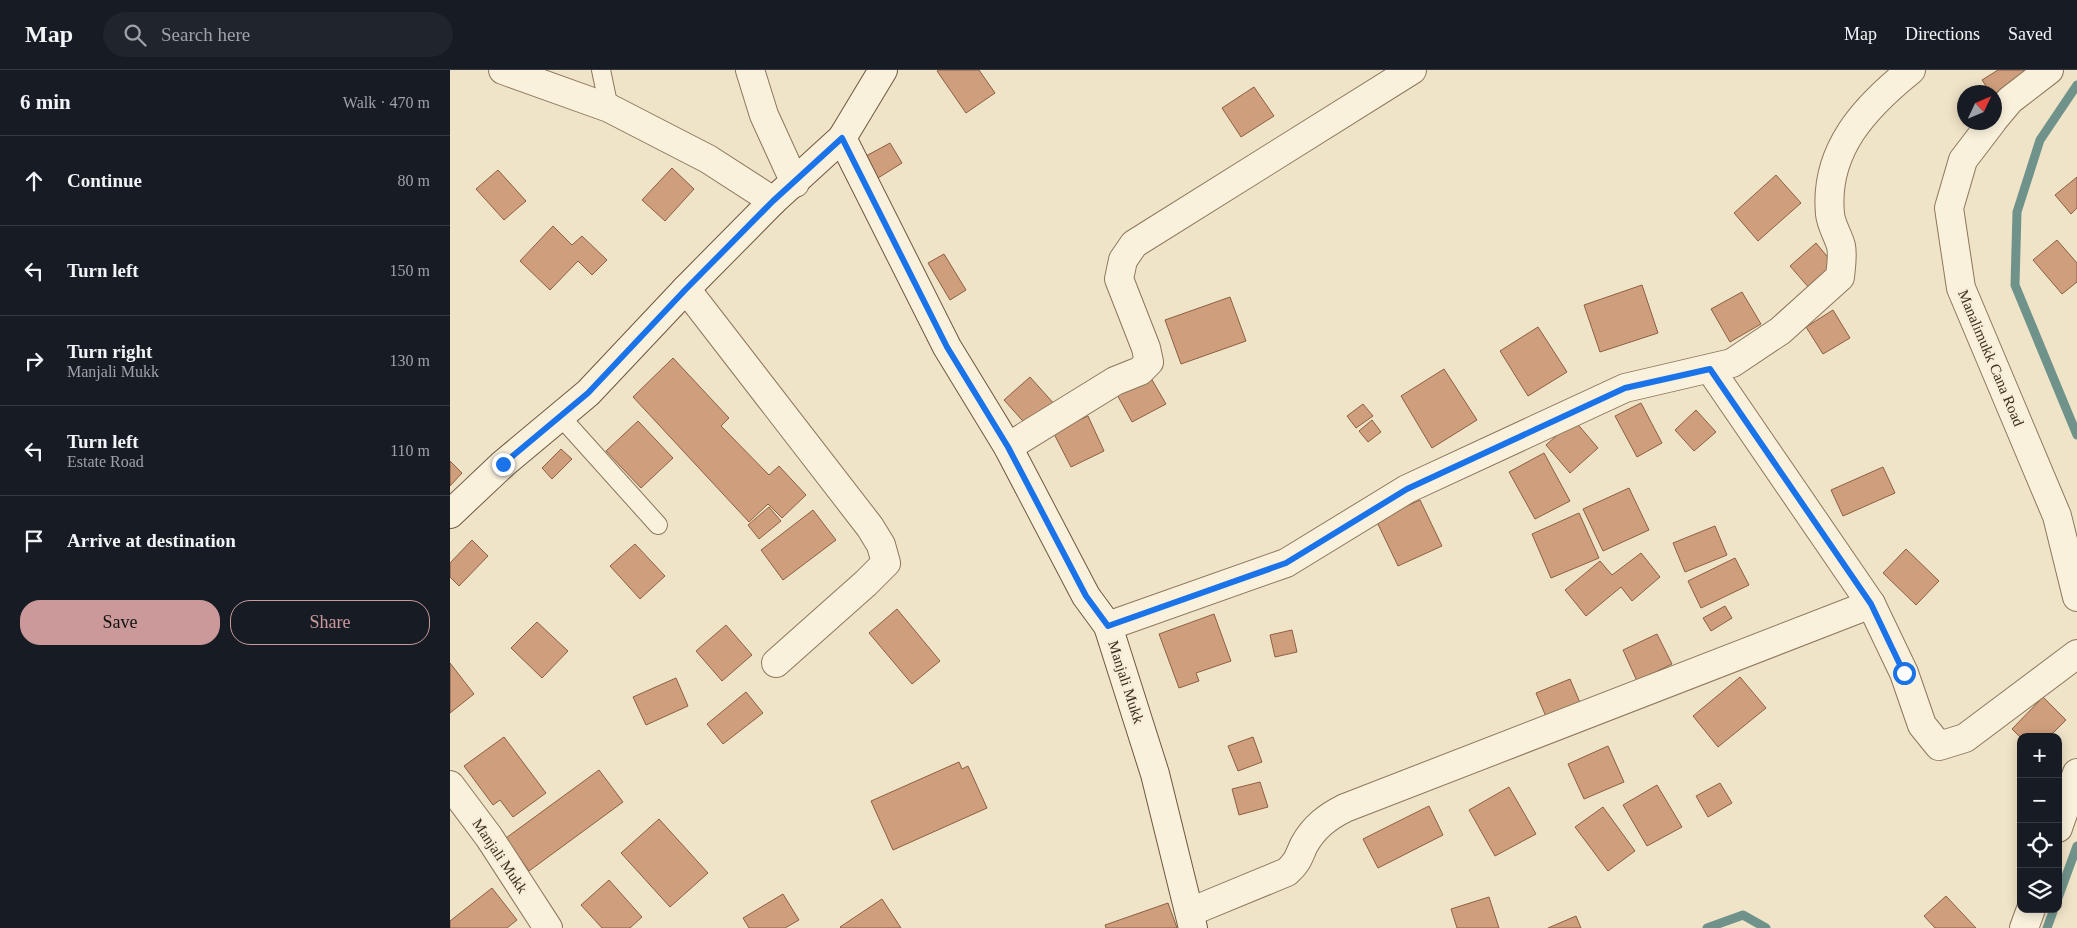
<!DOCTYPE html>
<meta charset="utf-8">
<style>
:root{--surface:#171b24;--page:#20242c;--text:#f1f3f6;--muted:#9ea1a6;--line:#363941;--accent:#cc999b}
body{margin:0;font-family:Georgia,serif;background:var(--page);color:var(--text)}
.controls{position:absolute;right:15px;bottom:15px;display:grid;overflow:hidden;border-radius:10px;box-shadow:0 2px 12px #0003}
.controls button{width:45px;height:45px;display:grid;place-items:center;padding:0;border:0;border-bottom:1px solid var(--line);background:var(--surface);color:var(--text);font:25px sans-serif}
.compass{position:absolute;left:1507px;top:15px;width:45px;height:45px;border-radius:50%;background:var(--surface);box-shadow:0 2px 12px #0003;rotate:46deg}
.stop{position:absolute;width:15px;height:15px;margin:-11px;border:4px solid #1a73e8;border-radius:50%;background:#fff}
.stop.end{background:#1a73e8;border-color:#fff;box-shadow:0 1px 5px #0008}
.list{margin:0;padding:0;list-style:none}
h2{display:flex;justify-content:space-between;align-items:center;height:65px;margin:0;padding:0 20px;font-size:21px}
h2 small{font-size:16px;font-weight:400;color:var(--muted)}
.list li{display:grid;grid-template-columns:32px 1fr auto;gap:15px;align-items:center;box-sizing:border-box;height:90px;padding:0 20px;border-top:1px solid var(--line)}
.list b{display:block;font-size:19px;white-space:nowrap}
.list p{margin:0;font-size:16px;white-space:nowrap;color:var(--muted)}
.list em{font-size:16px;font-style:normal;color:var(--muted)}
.actions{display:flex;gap:10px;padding:15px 20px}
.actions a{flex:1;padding:11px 0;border:1px solid var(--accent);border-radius:20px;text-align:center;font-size:18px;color:var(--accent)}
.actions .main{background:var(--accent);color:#111}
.icon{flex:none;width:28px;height:28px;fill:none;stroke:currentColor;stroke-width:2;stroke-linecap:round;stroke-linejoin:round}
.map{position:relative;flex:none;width:1627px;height:858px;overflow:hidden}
header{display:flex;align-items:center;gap:30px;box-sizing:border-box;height:70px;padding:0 25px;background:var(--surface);border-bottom:1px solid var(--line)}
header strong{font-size:24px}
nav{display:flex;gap:28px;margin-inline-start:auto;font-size:18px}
.search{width:350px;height:45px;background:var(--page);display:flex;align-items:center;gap:12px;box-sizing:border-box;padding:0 18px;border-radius:28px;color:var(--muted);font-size:19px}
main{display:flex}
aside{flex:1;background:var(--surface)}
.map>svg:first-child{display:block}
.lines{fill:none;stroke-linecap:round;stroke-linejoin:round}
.stream{stroke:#6f938a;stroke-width:9}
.building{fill:#cf9f7d;stroke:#8d5f41}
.lane-casing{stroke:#8d765c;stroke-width:20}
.street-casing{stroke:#8d765c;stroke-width:30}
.secondary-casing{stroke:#6f573f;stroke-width:30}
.lane{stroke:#faf1dc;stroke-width:18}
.street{stroke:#faf1dc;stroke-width:28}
.secondary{stroke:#faf1dc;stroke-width:28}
.route{stroke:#1a73e8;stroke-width:6}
.labels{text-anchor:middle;stroke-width:4.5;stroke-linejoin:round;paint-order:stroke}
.street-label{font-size:15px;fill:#3d2e20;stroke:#f7eed8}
</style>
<header>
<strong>Map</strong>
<div class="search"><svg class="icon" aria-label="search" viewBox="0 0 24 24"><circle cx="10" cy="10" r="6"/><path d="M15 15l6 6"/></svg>Search here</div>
<nav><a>Map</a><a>Directions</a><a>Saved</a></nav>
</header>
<main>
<aside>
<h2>6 min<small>Walk · 470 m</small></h2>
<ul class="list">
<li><svg class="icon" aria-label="ahead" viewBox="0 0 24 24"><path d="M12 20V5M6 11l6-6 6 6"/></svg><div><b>Continue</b></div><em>80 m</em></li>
<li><svg class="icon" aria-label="left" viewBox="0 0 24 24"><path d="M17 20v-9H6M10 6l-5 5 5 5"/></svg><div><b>Turn left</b></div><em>150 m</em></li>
<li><svg class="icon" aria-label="right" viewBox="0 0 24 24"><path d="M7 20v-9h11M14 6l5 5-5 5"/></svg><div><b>Turn right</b><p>Manjali Mukk</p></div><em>130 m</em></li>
<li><svg class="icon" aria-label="left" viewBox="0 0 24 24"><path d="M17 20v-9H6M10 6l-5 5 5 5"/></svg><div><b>Turn left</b><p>Estate Road</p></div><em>110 m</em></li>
<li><svg class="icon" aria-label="arrive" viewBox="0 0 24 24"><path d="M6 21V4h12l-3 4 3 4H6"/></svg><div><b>Arrive at destination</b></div></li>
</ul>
<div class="actions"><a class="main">Save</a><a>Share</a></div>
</aside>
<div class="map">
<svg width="1627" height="858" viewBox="0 0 1627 858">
<rect width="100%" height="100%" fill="#f0e4c8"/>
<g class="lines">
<g class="stream">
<path d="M1627 15 1590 70 1567 142 1565 215 1627 365"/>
<path d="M1608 828 1627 776"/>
<path d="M1257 858 1293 845 1316 858"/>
<path d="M1597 858 1604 839"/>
</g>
</g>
<g class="building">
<path d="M489 0H529L545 23 516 43 487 1Z"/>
<path d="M1548 0H1579L1580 2 1544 24 1540 22 1532 10Z"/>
<path d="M804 17 824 46 791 67 772 38Z"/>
<path d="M440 73 452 93 428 108 416 86Z"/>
<path d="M222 98 244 119 215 151 192 130Z"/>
<path d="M48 100 76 131 54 150 26 119Z"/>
<path d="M1326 105 1351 133 1308 171 1284 143Z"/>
<path d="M1627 107V138L1621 144 1605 125Z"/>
<path d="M103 156 122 175 132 166 157 190 142 205 128 191 100 220 70 191Z"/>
<path d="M1607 170 1627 193V212L1612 224 1583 190Z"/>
<path d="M1366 173 1385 196 1360 219 1340 196Z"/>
<path d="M494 184 516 220 500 230 478 193Z"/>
<path d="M1192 215 1208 263 1150 282 1134 235Z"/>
<path d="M1292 222 1311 254 1280 272 1261 239Z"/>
<path d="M780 227 796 271 731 294 715 250Z"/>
<path d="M1383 240 1400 268 1373 284 1356 257Z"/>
<path d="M1088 257 1117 302 1078 326 1050 281Z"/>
<path d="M223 288 279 348 271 356 319 405 329 396 356 425 332 448 318 434 299 452 183 327Z"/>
<path d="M994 299 1027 350 982 378 951 326Z"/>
<path d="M698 303 716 334 682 352 665 321Z"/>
<path d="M580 307 606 336 580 359 554 330Z"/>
<path d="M1191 333 1212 373 1187 387 1165 346Z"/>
<path d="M913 334 923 346 906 358 897 346Z"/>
<path d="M1246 340 1266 362 1244 381 1225 360Z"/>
<path d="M638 346 654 381 621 397 603 362Z"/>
<path d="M922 350 931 362 918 372 909 361Z"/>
<path d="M1124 350 1148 378 1120 403 1096 375Z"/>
<path d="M188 351 223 388 191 418 156 381Z"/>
<path d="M111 379 122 389 102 409 92 398Z"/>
<path d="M1094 383 1120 431 1085 449 1059 402Z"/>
<path d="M0 391 12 403 0 416Z"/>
<path d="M1433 397 1445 423 1393 446 1381 420Z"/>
<path d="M1179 418 1199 460 1153 481 1133 439Z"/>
<path d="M970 430 992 476 948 496 926 450Z"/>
<path d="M319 437 331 451 309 469 298 455Z"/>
<path d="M363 440 386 470 333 510 311 480Z"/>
<path d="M1129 443 1149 488 1101 508 1082 464Z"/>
<path d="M1265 456 1277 485 1235 502 1223 473Z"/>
<path d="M22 470 38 486 9 516 0 507V493Z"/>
<path d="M185 474 215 506 190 529 160 496Z"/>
<path d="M1456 479 1489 511 1466 535 1433 503Z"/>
<path d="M1191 483 1210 507 1182 531 1171 517 1136 546 1115 520 1150 491 1162 505Z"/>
<path d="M1285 488 1299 515 1251 538 1238 511Z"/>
<path d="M1275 536 1282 548 1261 561 1253 548Z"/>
<path d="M447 539 490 591 462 614 419 563Z"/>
<path d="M764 544 781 591 746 603 749 611 729 618 709 564Z"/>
<path d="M87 552 118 581 92 608 61 578Z"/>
<path d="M276 555 302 585 272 611 246 581Z"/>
<path d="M842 560 847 582 825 587 820 565Z"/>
<path d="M1207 564 1222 594 1187 611 1173 580Z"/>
<path d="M0 593 24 624 0 643Z"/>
<path d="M1290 607 1316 638 1268 677 1243 646Z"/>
<path d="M226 608 238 636 196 655 183 627Z"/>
<path d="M1120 609 1134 642 1100 656 1086 623Z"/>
<path d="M296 622 313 643 273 674 257 654Z"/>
<path d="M1593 627 1616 650 1599 667 1571 668 1562 659Z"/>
<path d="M54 667 96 723 63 747 50 730 43 735 14 696Z"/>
<path d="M803 667 812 692 788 701 778 676Z"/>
<path d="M1158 676 1174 712 1134 729 1118 694Z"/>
<path d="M509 692 512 699 518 696 537 738 443 780 421 731Z"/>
<path d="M149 700 173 732 79 801 56 768Z"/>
<path d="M810 712 818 737 789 745 782 719Z"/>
<path d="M1270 713 1282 733 1258 747 1246 726Z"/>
<path d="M1207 715 1232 757 1197 776 1173 735Z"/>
<path d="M1059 717 1086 764 1045 786 1019 740Z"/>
<path d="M979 736 993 765 928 798 913 769Z"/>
<path d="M1153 737 1185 781 1158 801 1125 757Z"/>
<path d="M209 749 258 803 220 837 171 783Z"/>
<path d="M159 810 192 847 180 858H152L131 835Z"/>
<path d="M42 818 67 850 57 858H0V851Z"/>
<path d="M333 824 349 850 335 858H299L293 848Z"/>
<path d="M1496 826 1526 858H1485L1474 846Z"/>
<path d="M1039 827 1049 858H1007L1001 839Z"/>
<path d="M432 829 451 858H391L390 857Z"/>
<path d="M718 833 727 858H656L655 855Z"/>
<path d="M1126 846 1131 858H1098Z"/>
</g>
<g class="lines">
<g class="lane-casing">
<g id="lane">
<path d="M151 0 159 38"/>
<path d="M111 347 208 455"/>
</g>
</g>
<g class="street-casing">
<g id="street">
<path d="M53 0 159 38 258 89 323 131"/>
<path d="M300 0 314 45 345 113"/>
<path d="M1544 49 1560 30 1599 0"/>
<path d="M1542 52 1513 90 1499 138 1511 218 1607 446 1627 527"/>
<path d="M236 219 420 457 431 475 436 493 416 513 326 593"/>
<path d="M1260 299 1421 534 1454 603 1472 655 1489 676 1515 668 1627 584"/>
<path d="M558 377 665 311 690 301 699 292 696 278 669 209 673 190 684 174 962 0"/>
<path d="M658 556 836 493 957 419 1175 318 1282 293 1330 261 1390 207C1391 197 1393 185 1391 176 1388 165 1381 155 1380 144 1374 80 1415 37 1461 0"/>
<path d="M0 715 39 767 98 858"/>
<path d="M1608 758 1627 703"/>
<path d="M740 842 837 802C848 792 848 788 854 775 864 757 877 747 895 738L1421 534"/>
<path d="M1574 858 1581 839"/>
</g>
</g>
<g class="secondary-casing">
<g id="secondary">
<path d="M392 68 497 277 558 377 636 526 658 556 705 704 743 858"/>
<path d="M0 444 53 394 138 323 236 219 323 131 392 68 433 0"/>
</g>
</g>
<use href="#lane" class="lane"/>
<use href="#street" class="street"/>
<use href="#secondary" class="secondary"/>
</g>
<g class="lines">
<path class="route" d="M53 394 138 323 236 219 323 131 392 68 497 277 558 377 636 526 658 556 836 493 957 419 1175 318 1260 299 1421 534 1454 603"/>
</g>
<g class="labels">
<g class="street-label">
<text transform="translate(1541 288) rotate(67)" y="5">Manalimukk Cana Road</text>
<text transform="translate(676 612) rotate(72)" y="5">Manjali Mukk</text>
<text transform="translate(50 786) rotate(56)" y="5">Manjali Mukk</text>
</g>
</g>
</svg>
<div class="controls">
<button>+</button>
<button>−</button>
<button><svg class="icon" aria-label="locate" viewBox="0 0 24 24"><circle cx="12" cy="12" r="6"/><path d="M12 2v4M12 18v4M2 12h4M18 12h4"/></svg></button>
<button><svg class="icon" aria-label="layers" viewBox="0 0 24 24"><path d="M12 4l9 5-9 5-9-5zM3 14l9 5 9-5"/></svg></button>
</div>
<svg class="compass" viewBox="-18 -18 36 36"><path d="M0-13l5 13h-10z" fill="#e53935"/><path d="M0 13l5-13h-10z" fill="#9ea1a6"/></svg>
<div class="stop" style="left:1454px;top:603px"></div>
<div class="stop end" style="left:53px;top:394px"></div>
</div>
</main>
